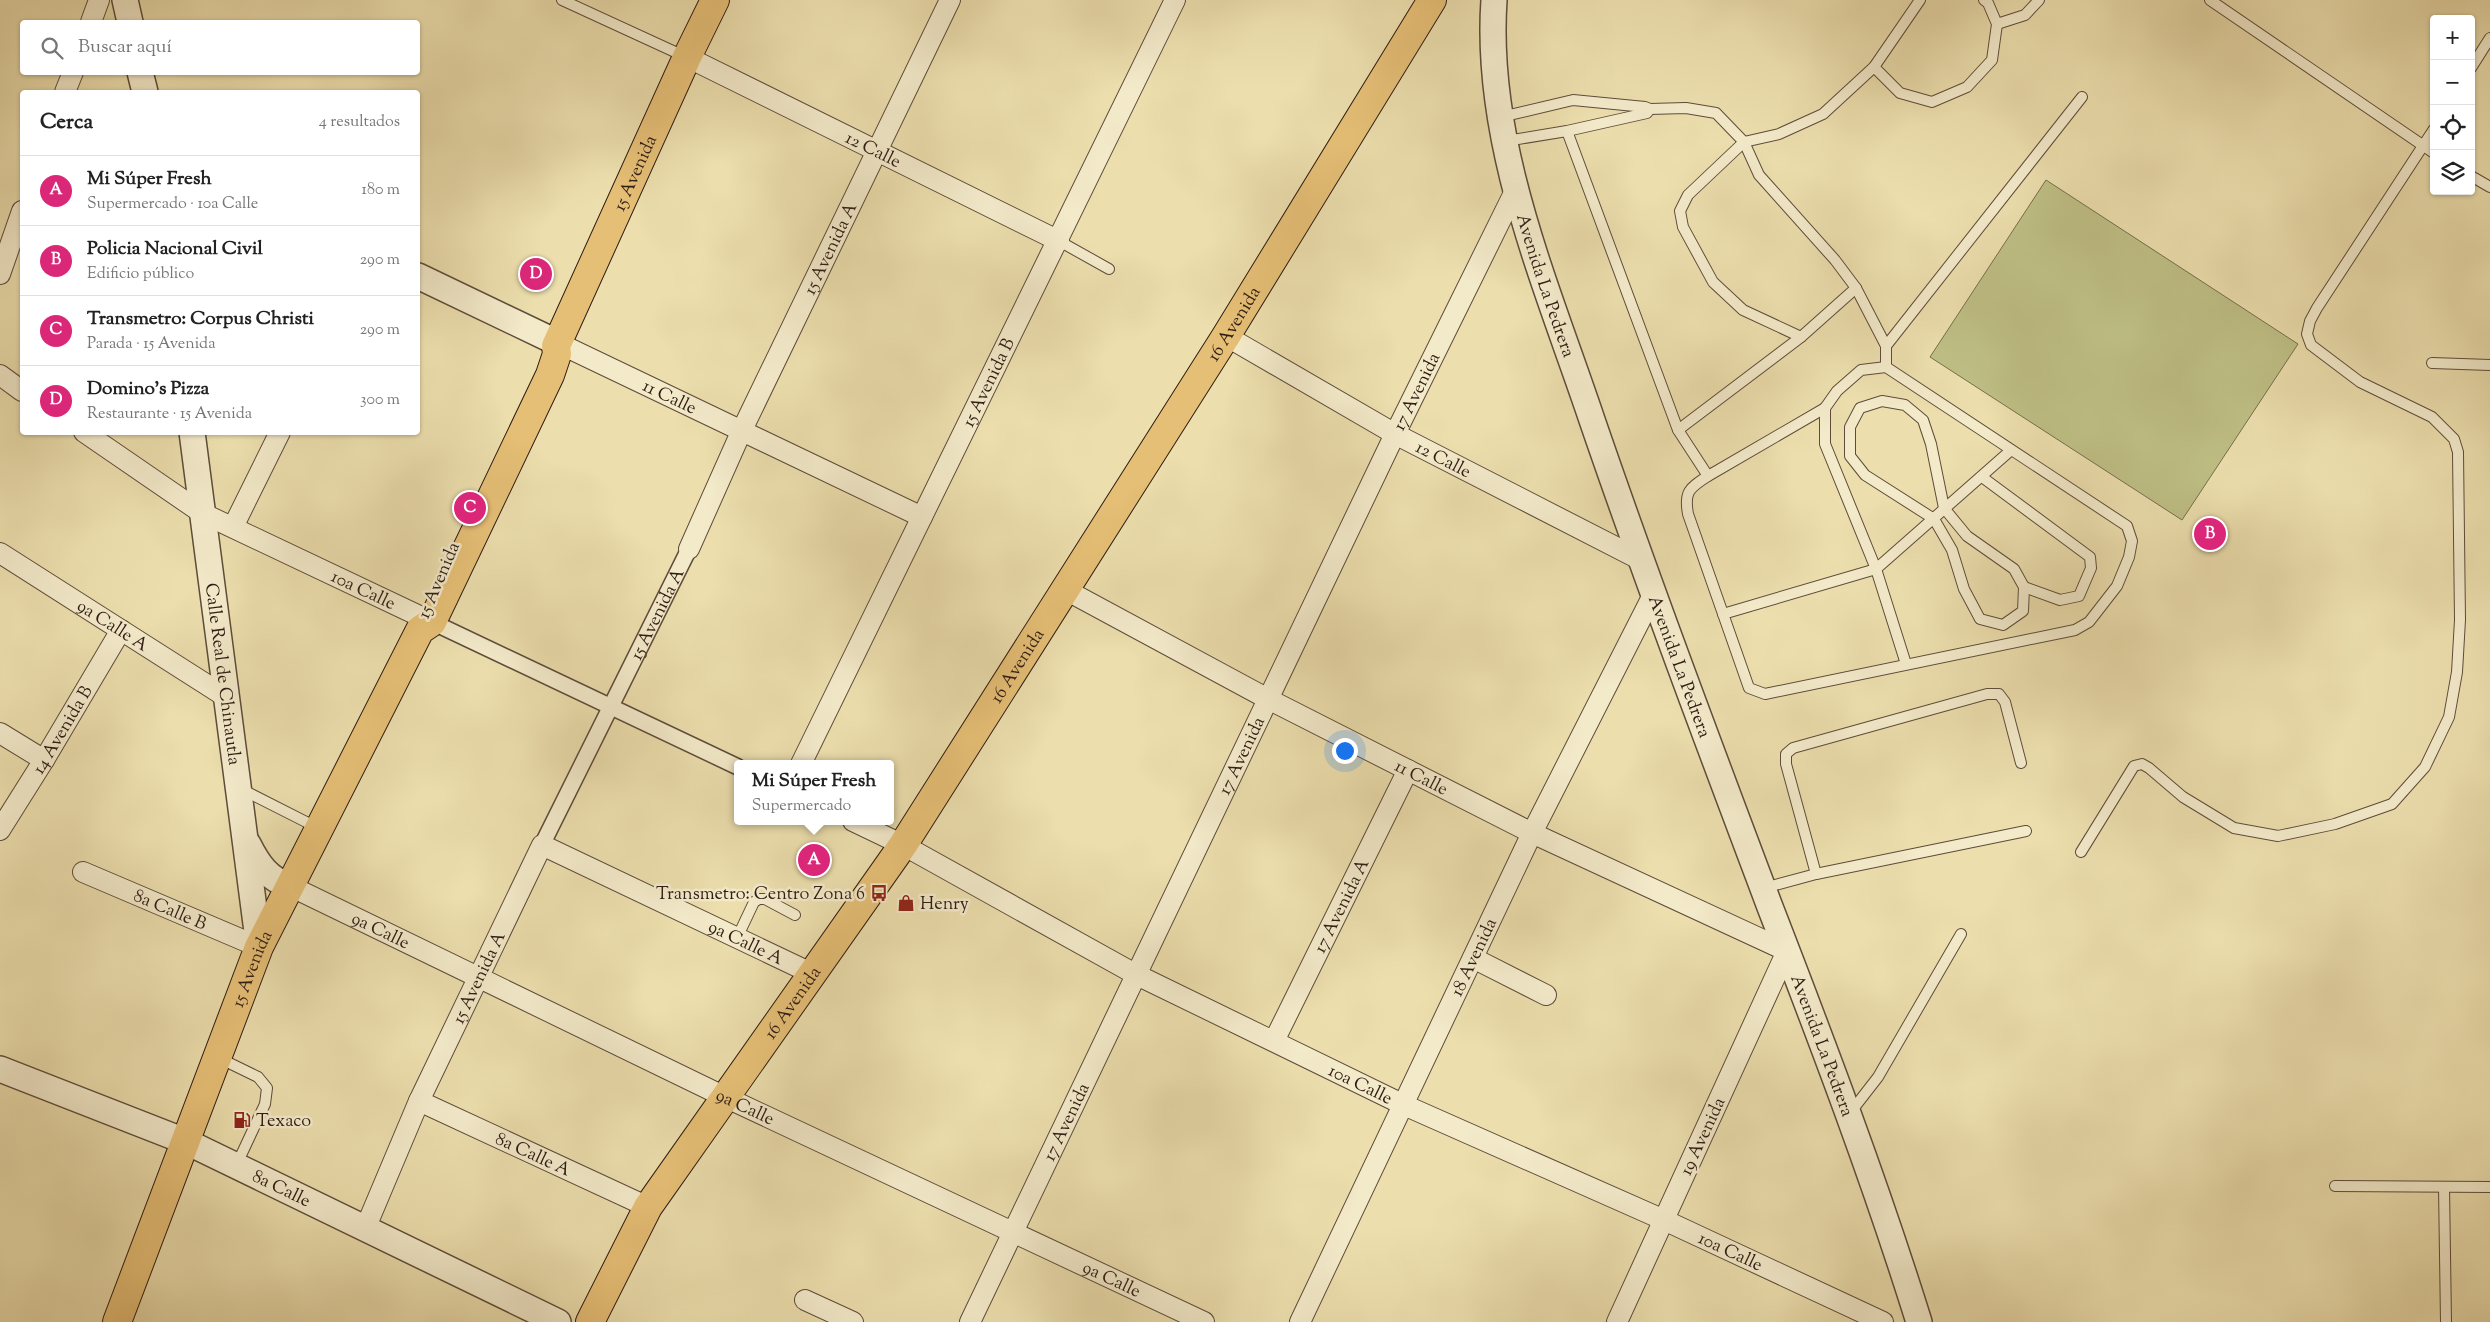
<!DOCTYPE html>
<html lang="es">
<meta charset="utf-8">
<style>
:root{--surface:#fff;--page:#f6f6f6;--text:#222;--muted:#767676;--line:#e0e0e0;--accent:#db2777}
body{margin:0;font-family:"Sorts Mill Goudy",serif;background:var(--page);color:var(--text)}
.controls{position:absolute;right:15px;top:15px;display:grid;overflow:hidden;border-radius:5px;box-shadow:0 1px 4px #0004}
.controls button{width:45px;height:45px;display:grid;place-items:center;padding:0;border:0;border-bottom:1px solid var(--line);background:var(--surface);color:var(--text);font:25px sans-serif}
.you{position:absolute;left:1344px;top:750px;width:18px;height:18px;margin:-12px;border:4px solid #fff;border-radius:50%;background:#1a73e8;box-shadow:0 0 0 8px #1a73e833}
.badge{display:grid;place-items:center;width:32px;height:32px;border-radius:50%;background:var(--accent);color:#fff;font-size:16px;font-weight:700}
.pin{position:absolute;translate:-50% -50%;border:2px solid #fff;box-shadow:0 1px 5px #0006}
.popup{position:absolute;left:734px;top:760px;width:160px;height:65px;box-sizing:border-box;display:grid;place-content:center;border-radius:5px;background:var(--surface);filter:drop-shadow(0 1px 4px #0005);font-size:16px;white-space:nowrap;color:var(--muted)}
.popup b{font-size:19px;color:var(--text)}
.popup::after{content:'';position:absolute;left:50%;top:100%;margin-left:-10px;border:10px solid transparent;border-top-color:var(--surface)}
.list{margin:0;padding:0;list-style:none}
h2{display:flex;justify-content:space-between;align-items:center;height:65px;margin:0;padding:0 20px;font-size:21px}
h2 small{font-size:16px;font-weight:400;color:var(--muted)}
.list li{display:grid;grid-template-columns:32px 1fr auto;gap:15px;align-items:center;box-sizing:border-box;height:70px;padding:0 20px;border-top:1px solid var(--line)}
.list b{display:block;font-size:19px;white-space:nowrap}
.list p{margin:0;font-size:16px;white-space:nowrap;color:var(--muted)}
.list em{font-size:16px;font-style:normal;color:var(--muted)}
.icon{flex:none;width:28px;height:28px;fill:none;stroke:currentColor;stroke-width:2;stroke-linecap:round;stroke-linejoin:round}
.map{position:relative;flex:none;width:2490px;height:1322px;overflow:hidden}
.search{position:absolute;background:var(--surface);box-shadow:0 1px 4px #0004;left:20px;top:20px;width:400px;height:55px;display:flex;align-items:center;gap:12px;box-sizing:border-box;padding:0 18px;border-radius:5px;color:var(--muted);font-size:19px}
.panel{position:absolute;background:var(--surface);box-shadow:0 1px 4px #0004;left:20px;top:90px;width:400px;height:345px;border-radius:5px}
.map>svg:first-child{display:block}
.green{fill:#bebf85;stroke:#766e4c}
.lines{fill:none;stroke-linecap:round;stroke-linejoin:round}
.service-casing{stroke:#5e4c3a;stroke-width:12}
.pedestrian-casing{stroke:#5e4c3a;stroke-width:18}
.minor-casing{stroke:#5e4c3a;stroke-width:22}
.tertiary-casing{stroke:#5e4c3a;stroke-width:28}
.primary-casing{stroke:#2e1c14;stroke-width:30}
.service{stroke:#f3eaca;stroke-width:10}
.pedestrian{stroke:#f3eaca;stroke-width:15}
.minor{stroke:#f3eaca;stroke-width:20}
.tertiary{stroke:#f3eaca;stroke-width:25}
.primary{stroke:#e6bf76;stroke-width:28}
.labels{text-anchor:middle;stroke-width:5;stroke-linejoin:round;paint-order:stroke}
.street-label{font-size:18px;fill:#2e1c14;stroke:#f3eaca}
.poi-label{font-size:18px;fill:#2e1c14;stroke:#f3eaca;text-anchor:start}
</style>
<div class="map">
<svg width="2490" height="1322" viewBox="0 0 2490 1322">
<rect width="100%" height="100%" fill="#ecdead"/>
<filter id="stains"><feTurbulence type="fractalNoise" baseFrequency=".004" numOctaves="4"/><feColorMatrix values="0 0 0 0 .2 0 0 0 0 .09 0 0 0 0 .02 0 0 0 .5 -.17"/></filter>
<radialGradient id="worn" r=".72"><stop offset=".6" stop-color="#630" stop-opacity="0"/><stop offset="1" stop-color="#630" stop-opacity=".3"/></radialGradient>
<path class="green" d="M2046 180 2298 344 2182 520 1930 357Z"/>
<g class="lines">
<g class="service-casing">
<g id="service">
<path d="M562 0 686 57"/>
<path d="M2210 0 2434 153"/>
<path d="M1997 24 2025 15 2039 0"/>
<path d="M1874 67 1900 93 1932 102 1967 87 1992 60 1997 24 1988 3 1984 0"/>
<path d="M2471 68 2490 38"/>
<path d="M1501 117 1573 100 1645 107 1650 109 1686 108 1716 113 1744 142 1759 175 1835 260 1856 288 1886 346V367L2127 526 2132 541 2129 557 2117 586 2089 622 2075 630 1765 694 1749 688 1688 514C1684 492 1689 488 1708 476"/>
<path d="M1567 131 1678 430 1708 476 1825 408"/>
<path d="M1506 141 1567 131 1647 113 1650 109"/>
<path d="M2471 176 2490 187"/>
<path d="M1059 241 1109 269"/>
<path d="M1801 337 1743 310 1713 282 1683 227 1680 211 1688 195 1744 142 1779 134 1823 114 1874 67 1920 0"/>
<path d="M1886 346 2082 97"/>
<path d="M2432 363 2490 365"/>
<path d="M1886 367 1861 370 1837 391 1825 408V444L1876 569 1906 664"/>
<path d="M1882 401 1905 405 1923 420 1931 444 1944 508 1967 536 2014 569 2024 587 2023 611 2003 625 1980 619 1964 589 1952 550 1934 519 1865 475 1850 456V427L1860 408Z"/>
<path d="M1678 430 1801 337 1856 288"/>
<path d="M1982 477 2090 557 2091 568 2079 596 2060 600 2024 587"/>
<path d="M1723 614 1876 569 2010 451"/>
<path d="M241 789 318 828"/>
<path d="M2081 852 2134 766 2142 764 2149 768 2183 797 2234 828 2278 836 2335 824 2392 804 2425 767 2449 717 2457 672 2460 620 2458 452 2454 439 2432 417 2360 382 2311 345 2307 334 2310 321 2317 308 2434 129"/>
<path d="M1816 874 1786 764V754L1793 748 1987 694H1999L2005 702 2021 763"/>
<path d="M1764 888 1816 874 2026 831"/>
<path d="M737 938 754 902 759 899H765L795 915"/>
<path d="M219 1058 258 1077 267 1088 265 1104 236 1166"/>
<path d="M1850 1113 1878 1077 1961 934"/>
<path d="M2335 1186 2490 1187"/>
<path d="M2444 1187 2446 1322"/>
</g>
</g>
<g class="pedestrian-casing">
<g id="pedestrian">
<path d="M432 622 738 767"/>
<path id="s1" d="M542 845 689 549"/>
</g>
</g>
<g class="minor-casing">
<g id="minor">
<path d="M91 22 99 0"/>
<path id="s2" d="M687 57 1059 241"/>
<path d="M65 92 73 72"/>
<path d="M0 274 22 211"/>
<path id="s3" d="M1226 336 1395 434 1639 559"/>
<path id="s4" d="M558 343 922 517"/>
<path d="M0 375 22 391"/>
<path id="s5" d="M84 432 202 513 432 622"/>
<path d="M233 527 280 432"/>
<path id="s6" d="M689 549 742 430 950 0"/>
<path id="s7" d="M0 553 226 697"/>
<path id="s8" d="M1064 589 1268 699 1532 833 1787 951 1617 1322"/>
<path d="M0 733 44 760"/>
<path id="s9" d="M801 764 1175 0"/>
<path id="s10" d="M853 821 903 845 1135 974 1404 1105 1664 1220 1883 1322"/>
<path id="s11" d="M0 830 44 760 121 630"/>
<path id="s12" d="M83 872 259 947"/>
<path id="s13" d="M290 886 725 1097 1204 1322"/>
<path d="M1473 958 1546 995"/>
<path id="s14" d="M1274 1041 1408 770"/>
<path id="s15" d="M419 1101 648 1207"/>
<path id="s16" d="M365 1229 419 1101 542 845 813 974"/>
<path d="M805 1300 853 1322"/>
<path id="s17" d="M970 1322 1395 434 1515 191"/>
<path id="s18" d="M1300 1322 1532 833 1653 595"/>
</g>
</g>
<g class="tertiary-casing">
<g id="tertiary">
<path d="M125 0 130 22"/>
<path id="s19" d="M1494 0C1484 144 1547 286 1592 420 1648 583 1709 745 1770 907 1823 1044 1875 1181 1919 1322"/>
<path d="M140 72 145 92"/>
<path d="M418 276 558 343"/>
<path id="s20" d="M192 432 259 947"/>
<path d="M248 844C258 864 268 879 290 886"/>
<path id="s21" d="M0 1069 187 1142 558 1322"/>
</g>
</g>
<g class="primary-casing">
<g id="primary">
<path id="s22" d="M117 1322 259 947 420 630 432 622 550 375 557 354 556 346 687 57 715 0"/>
<path id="s23" d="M590 1322 648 1207 903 845 1226 336 1432 0"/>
</g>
</g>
<use href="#service" class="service"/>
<use href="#pedestrian" class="pedestrian"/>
<use href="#minor" class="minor"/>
<use href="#tertiary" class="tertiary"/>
<use href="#primary" class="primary"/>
</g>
<defs>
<g id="bus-bare" transform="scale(1.35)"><path d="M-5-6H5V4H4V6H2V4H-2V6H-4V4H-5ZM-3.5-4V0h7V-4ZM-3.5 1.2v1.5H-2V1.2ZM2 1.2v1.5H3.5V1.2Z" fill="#8f2418" stroke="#f3eaca" stroke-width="2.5" paint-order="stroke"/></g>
<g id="shop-bare" transform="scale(1.35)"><path d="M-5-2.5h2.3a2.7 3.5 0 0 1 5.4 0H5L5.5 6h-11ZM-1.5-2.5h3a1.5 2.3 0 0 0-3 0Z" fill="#8f2418" stroke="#f3eaca" stroke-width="2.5" paint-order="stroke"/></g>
<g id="fuel-bare" transform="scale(1.35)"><path d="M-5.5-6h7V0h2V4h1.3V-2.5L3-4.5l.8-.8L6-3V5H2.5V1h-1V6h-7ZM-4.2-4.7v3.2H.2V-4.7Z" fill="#8f2418" stroke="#f3eaca" stroke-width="2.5" paint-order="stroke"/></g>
</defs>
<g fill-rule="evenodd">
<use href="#bus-bare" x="879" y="893"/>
<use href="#shop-bare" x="906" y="903"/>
<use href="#fuel-bare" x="242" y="1120"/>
</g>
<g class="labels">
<g class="street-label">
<text dy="6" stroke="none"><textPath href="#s2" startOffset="208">12 Calle</textPath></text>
<text dy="6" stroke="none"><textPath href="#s22" startOffset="1265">15 Avenida</textPath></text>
<text dy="6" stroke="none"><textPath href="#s6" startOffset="332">15 Avenida A</textPath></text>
<text dy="6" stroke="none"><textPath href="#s19" startOffset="292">Avenida La Pedrera</textPath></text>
<text dy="6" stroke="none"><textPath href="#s23" startOffset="1189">16 Avenida</textPath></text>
<text dy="6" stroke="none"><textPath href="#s9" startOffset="425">15 Avenida B</textPath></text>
<text dy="6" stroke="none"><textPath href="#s17" startOffset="1032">17 Avenida</textPath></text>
<text dy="6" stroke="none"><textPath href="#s4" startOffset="124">11 Calle</textPath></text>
<text dy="6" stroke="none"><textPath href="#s3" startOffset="250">12 Calle</textPath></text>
<text transform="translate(438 580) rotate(-67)" y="6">15 Avenida</text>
<text dy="6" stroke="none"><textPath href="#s5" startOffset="322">10a Calle</textPath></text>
<text dy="6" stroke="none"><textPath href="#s1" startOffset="258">15 Avenida A</textPath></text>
<text dy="6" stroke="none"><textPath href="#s7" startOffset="134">9a Calle A</textPath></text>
<text dy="6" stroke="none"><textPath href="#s23" startOffset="784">16 Avenida</textPath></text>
<text dy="6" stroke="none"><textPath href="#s19" startOffset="696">Avenida La Pedrera</textPath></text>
<text dy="6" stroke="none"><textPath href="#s20" startOffset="244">Calle Real de Chinautla</textPath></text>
<text dy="6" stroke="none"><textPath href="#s11" startOffset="118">14 Avenida B</textPath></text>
<text dy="6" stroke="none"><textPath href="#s17" startOffset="628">17 Avenida</textPath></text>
<text dy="6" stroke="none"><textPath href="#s8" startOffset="404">11 Calle</textPath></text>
<text dy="6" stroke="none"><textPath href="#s14" startOffset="151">17 Avenida A</textPath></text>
<text dy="6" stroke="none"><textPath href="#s12" startOffset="95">8a Calle B</textPath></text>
<text dy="6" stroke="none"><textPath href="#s13" startOffset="101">9a Calle</textPath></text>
<text dy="6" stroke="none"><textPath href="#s16" startOffset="649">9a Calle A</textPath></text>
<text dy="6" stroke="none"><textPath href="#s18" startOffset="404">18 Avenida</textPath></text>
<text dy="6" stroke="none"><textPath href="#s22" startOffset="378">15 Avenida</textPath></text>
<text dy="6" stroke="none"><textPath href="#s16" startOffset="276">15 Avenida A</textPath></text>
<text dy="6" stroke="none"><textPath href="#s23" startOffset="379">16 Avenida</textPath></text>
<text dy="6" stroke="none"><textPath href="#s19" startOffset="1101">Avenida La Pedrera</textPath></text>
<text dy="6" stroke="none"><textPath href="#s10" startOffset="572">10a Calle</textPath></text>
<text dy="6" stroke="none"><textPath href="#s13" startOffset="506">9a Calle</textPath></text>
<text dy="6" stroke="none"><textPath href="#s17" startOffset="222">17 Avenida</textPath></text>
<text transform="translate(1702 1136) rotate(-65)" y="6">19 Avenida</text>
<text dy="6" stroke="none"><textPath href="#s15" startOffset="126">8a Calle A</textPath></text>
<text dy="6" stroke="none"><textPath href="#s21" startOffset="306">8a Calle</textPath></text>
<text dy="6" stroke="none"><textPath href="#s10" startOffset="978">10a Calle</textPath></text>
<text dy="6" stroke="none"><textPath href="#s13" startOffset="911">9a Calle</textPath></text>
</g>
<g class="poi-label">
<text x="865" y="899" text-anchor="end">Transmetro: Centro Zona 6</text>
<text x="920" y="909">Henry</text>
<text x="256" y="1126">Texaco</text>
</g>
</g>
<rect width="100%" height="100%" filter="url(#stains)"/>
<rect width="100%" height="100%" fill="url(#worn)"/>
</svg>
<div class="controls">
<button>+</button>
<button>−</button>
<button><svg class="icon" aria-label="locate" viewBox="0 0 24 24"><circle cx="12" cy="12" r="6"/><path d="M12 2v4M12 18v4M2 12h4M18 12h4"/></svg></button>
<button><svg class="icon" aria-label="layers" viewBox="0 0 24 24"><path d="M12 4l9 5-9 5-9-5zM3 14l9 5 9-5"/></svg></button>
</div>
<div class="you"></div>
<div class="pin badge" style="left:814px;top:860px">A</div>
<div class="popup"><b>Mi Súper Fresh</b>Supermercado</div>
<div class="pin badge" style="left:2210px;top:534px">B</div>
<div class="pin badge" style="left:470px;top:508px">C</div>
<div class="pin badge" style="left:536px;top:274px">D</div>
<div class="search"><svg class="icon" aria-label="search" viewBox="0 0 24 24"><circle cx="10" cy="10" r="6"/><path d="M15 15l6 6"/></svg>Buscar aquí</div>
<section class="panel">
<h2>Cerca<small>4 resultados</small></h2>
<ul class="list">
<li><span class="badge">A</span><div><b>Mi Súper Fresh</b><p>Supermercado · 10a Calle</p></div><em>180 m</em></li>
<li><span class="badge">B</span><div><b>Policia Nacional Civil</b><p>Edificio público</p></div><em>290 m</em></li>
<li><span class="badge">C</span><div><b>Transmetro: Corpus Christi</b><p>Parada · 15 Avenida</p></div><em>290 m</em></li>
<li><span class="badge">D</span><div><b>Domino's Pizza</b><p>Restaurante · 15 Avenida</p></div><em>300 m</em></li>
</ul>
</section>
</div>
